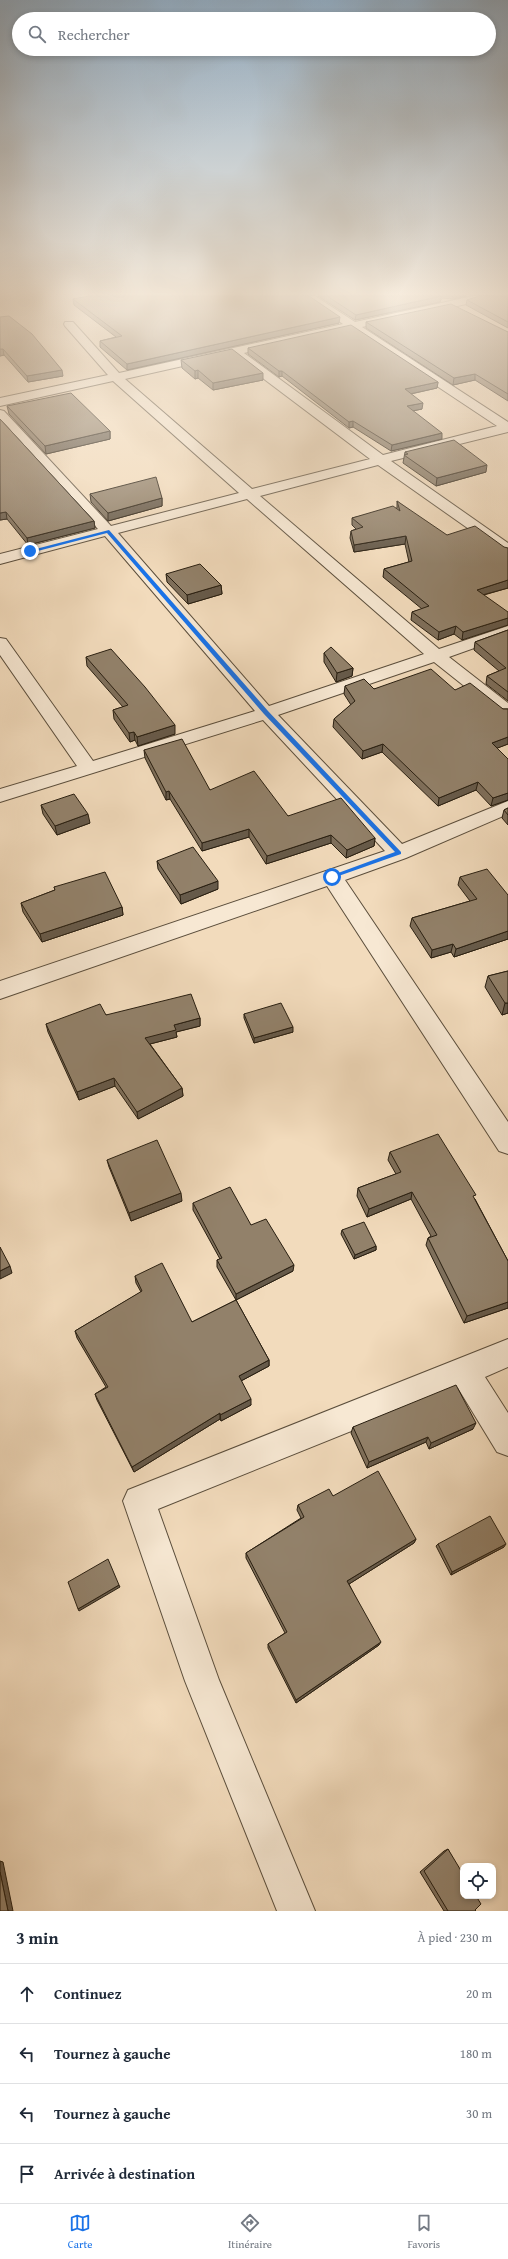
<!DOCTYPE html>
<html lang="fr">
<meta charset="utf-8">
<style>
:root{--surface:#fff;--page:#f6f6f7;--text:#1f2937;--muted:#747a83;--line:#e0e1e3;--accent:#1a73e8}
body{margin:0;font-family:"Gentium Book Plus",serif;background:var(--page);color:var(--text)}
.controls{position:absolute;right:12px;bottom:12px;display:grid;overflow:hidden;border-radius:8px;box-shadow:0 2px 6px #0003}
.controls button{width:36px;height:36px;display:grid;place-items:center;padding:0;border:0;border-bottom:1px solid var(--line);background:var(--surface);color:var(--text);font:20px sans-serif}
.stop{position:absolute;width:12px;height:12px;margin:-9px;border:3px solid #1a73e8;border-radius:50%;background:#fff}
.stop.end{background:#1a73e8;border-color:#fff;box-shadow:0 1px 4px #0008}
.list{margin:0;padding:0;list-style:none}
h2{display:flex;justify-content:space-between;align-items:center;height:52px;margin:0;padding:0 16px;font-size:17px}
h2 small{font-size:13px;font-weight:400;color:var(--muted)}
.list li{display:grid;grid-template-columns:26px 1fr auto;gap:12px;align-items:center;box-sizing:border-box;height:60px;padding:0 16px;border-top:1px solid var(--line)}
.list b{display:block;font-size:15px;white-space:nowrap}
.list em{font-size:13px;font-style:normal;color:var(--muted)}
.icon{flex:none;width:22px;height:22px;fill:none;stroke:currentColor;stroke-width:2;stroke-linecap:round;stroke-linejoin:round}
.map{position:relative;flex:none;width:508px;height:1911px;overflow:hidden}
.search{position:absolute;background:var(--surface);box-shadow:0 2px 6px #0003;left:12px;right:12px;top:12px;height:44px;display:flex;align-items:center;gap:10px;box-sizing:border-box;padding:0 14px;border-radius:22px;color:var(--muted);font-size:15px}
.sheet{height:292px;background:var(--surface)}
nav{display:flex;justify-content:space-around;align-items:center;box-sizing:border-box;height:56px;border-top:1px solid var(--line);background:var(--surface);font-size:11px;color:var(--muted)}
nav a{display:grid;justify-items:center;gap:2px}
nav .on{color:var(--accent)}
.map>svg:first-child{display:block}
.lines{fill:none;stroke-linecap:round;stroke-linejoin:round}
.minor-casing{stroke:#5b4e3c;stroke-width:2}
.minor{fill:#f7e8d3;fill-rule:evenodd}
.wall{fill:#7e6f5b;stroke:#291f11}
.shaded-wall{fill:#665a4a;stroke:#291f11}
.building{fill:#92816a;stroke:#291f11}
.route{fill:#1a73e8}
</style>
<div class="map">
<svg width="508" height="1911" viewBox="0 0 508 1911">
<rect width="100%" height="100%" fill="#f2dbbc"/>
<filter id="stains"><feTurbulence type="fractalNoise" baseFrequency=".005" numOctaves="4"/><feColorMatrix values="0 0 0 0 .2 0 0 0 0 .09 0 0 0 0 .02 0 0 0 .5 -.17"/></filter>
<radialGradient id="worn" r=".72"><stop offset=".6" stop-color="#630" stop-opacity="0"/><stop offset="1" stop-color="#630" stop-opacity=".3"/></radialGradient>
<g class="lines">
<g class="minor-casing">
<g id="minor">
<path d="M303 296H315L355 322 473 296H494L489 299 362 327 508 422V432L391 461 508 543V554L503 553 378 465 260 496 439 649 508 626V636L449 657 508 703V717L502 716 434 662 278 715 402 844 508 801V814L406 858 345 880 508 1122V1154L499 1151 327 886 0 999V981L385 851 263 720 0 802V789L77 766 0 655V638L6 639 93 761 255 711 105 536 0 564V554L98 529 0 422V410L4 411 111 526 239 493 113 381 0 406V398L108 375 65 326 64 324 65 322H73L119 373 343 324ZM351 329 497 426 383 455 244 353ZM232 355 370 459 252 489 125 379ZM247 499 424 654 269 706 118 533Z"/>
<path d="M508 1339V1367L485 1377 508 1413V1456L497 1452 458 1388 158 1509 219 1680 315 1911H277L185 1681 123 1501 128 1490Z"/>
</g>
</g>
<use href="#minor" class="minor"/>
</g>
<g class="wall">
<path d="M318 296H466L453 299 442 298 440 302 355 320Z"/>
<path d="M508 296V328L466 305 467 300Z"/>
<path d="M73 299 339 323 127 370 100 347V341L116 337 74 305Z"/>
<path d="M0 317 63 376 28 382 4 355 0 356Z"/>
<path d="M366 322 508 332V401L475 380 453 385 366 328Z"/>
<path d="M248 348 438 382 437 388 411 394 422 409 413 411 442 439 391 451 353 427 349 428 282 376 279 377 248 354Z"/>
<path d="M181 360 263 380 213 390 198 378 195 379 182 368Z"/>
<path d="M7 406 110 431V439L46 454 9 414Z"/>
<path d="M0 419 94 521 95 528 28 545 7 519 0 520Z"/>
<path d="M405 452 486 472 436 486 403 463Z"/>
<path d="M90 494 162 498V506L108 521 91 502Z"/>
<path d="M397 501 508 588 484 595 462 640 454 634 438 640 411 620 412 612 422 609 383 577 384 569 409 562 405 544 354 552 350 538 351 531 356 529 352 525V518L397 508Z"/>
<path d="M166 574 221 585 222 594 188 604 167 582Z"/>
<path d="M508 630V701L486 684 487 676 499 671 474 650 475 642Z"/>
<path d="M324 653 353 668 352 676 336 682 324 662Z"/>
<path d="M86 657 175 734 138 746 135 740 130 742 114 719 113 710 123 707 87 666Z"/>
<path d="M345 686 374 689 455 690 503 709H508V744L497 748 508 759V800L491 806 476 790 438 806 382 752 362 759 333 727 334 719 351 705 344 694Z"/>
<path d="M144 750 210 790 288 816 375 838 374 846 346 858 331 843 266 864 249 837 202 851 170 799 166 800 145 758Z"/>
<path d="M41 805 90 823 57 835 43 814Z"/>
<path d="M508 808V825L502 818 504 810Z"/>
<path d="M157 861 218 889 181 904 158 869Z"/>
<path d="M460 877 508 895V939L454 957 451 952 431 958 410 926 412 918 470 901 458 885Z"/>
<path d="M54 887 122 907 123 915 42 942 23 912 21 903 55 890Z"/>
<path d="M508 971V1013L502 1015 485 987 488 976Z"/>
<path d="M244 1014 293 1032 254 1043 244 1018Z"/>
<path d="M106 1015 200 1018V1026L176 1032 177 1037 150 1044 182 1088 183 1096 138 1119 115 1086 79 1100 48 1032 46 1024Z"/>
<path d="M390 1152 475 1199 508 1261V1308L464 1323 426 1245 428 1238 431 1236 411 1199 367 1217 357 1196 358 1188 396 1174 388 1160Z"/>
<path d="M107 1160 182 1201 131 1221 109 1167Z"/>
<path d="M193 1203 251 1225 293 1271 236 1300 269 1360V1366L241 1381 251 1405 221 1421 220 1419 134 1472 97 1400 95 1394 106 1387 77 1338 75 1331 141 1292 136 1283 135 1276 192 1322 236 1300 217 1267V1260L220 1259 193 1210Z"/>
<path d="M342 1230 376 1246V1250L354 1259 341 1234Z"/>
<path d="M353 1427 473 1429 429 1449 426 1442 367 1468 351 1433Z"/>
<path d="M333 1496 416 1539 414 1543 349 1584 379 1645 296 1703 268 1648V1644L285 1633 246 1558V1553L301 1518 297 1510 298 1505Z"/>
<path d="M438 1544 504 1547 451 1575 436 1546Z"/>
<path d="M448 1849 475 1910 476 1911H444L420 1872 444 1851Z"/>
</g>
<g class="shaded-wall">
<path d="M441 296H442L440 302 355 320 356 315Z"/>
<path d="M453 296H466L453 299Z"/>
<path d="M340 317 339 323 127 370V364Z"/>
<path d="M0 349H3L4 355 0 356Z"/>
<path d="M62 370 63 376 28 382 27 376Z"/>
<path d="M198 370V378L195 379V371Z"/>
<path d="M279 371H282V376L279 377Z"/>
<path d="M263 373V380L213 390V383Z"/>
<path d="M475 374V380L453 385 454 378Z"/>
<path d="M438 382 437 388 405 395V389Z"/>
<path d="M423 403 422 409 407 412V406Z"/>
<path d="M353 421V427L349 428V422Z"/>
<path d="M110 431V439L46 454 45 446Z"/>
<path d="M442 433V439L391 451 392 445Z"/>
<path d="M487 465 486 472 436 486 437 478Z"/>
<path d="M162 498V506L108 521V513Z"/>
<path d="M6 512 7 519 0 520V513Z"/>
<path d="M94 521 95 528 28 545 27 538Z"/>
<path d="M406 536 405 544 354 552V545Z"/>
<path d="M508 580V588L475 597 477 590Z"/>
<path d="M221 585 222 594 188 604 187 595Z"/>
<path d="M508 618V625L462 640 463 632Z"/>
<path d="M456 626 454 634 438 640 439 632Z"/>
<path d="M353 668 352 676 336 682 337 673Z"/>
<path d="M175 725V734L138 746 137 737Z"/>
<path d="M134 732 135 740 130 742 129 733Z"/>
<path d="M508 737V744L490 751 492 743Z"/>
<path d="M383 744 382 752 362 759 363 751Z"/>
<path d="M478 782 476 790 438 806 439 798Z"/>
<path d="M169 791 170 799 166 800V792Z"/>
<path d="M508 793V800L491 806 493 798Z"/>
<path d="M88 814 90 823 57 835 55 826Z"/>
<path d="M249 829V837L202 851V843Z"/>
<path d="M331 835V843L266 864 267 856Z"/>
<path d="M375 838 374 846 346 858 347 850Z"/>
<path d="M218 881V889L181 904 180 895Z"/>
<path d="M122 907 123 915 42 942 40 934Z"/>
<path d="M508 931V939L454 957 456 949Z"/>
<path d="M453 944 451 952 431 958 432 950Z"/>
<path d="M505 1003H508V1013L502 1015Z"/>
<path d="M200 1018V1026L176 1032 177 1037 146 1045 145 1038 174 1025Z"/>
<path d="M293 1027V1032L254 1043V1038Z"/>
<path d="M114 1078 115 1086 79 1100 77 1092Z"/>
<path d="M182 1088 183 1096 138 1119 137 1112Z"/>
<path d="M412 1192 411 1199 367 1217 369 1209Z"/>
<path d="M181 1193 182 1201 131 1221 129 1213Z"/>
<path d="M376 1246V1250L354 1259 355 1255Z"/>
<path d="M294 1265 293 1271 236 1300V1294Z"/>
<path d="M10 1266 12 1273 0 1279V1271Z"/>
<path d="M508 1302V1308L464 1323 467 1316Z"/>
<path d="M269 1360V1366L239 1382V1376Z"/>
<path d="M251 1399V1405L221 1421 220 1415Z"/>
<path d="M220 1413V1419L134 1472 132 1467Z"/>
<path d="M476 1423 473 1429 429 1449 431 1443Z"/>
<path d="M428 1437 426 1442 367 1468 369 1462Z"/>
<path d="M416 1539 414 1543 346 1586 347 1581Z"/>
<path d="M506 1544 504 1547 451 1575 452 1572Z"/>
<path d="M119 1585 120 1587 79 1611 78 1609Z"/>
<path d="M381 1642 379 1645 296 1703V1700Z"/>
<path d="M0 1861 3 1862 13 1911H8L0 1872Z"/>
</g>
<g class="building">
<path d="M89 296H309L340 317 127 364 100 341 122 336 73 299Z"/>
<path d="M327 296H441L356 315Z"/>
<path d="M479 296H508V322L467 300Z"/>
<path d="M451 304 508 332V394L475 374 454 378 366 322Z"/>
<path d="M9 316 32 334 62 370 27 376 3 349H0V317Z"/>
<path d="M351 325 438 382 405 389 423 403 407 406 442 433 392 445 353 421 349 422 282 371H279L248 348Z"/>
<path d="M232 349 263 373 213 383 198 370 195 371 181 360Z"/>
<path d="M71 393 110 431 45 446 7 406Z"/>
<path d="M0 419 94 521 27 538 6 512 0 513Z"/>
<path d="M454 440 487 465 437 478 404 455 408 454 405 452Z"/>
<path d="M156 477 162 498 108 513 90 494Z"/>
<path d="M397 501 447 535 475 526 504 547 508 548V580L477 590 508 612V618L463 632 456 626 439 632 412 612 429 606 384 569 412 561 406 536 354 545 351 531 363 527 352 518 393 506 400 511Z"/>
<path d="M200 564 221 585 187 595 166 574Z"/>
<path d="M508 630V692L487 676 506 668 475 642Z"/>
<path d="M331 647 353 668 337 673 324 653Z"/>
<path d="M111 649 145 687 175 725 137 737 134 732 129 733 113 710 128 705 86 657Z"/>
<path d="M431 669 455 690 470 683 503 709H508V737L492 743 508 759V793L493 798 478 782 439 798 383 744 363 751 334 719 355 701 345 686 364 679 374 689Z"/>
<path d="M182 739 210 790 254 771 288 816 341 798 375 838 347 850 331 835 267 856 249 829 202 843 169 791 166 792 144 750Z"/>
<path d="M74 794 88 814 55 826 41 805Z"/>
<path d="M508 808V815L504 810Z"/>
<path d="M193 847 218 881 180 895 157 861Z"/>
<path d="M487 869 508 895V931L456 949 453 944 432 950 412 918 477 899 460 877Z"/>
<path d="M105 872 122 907 40 934 21 903 55 890 54 887Z"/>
<path d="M508 971V1003H505L488 976Z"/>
<path d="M191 994 200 1018 174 1025 176 1030 145 1038 182 1088 137 1112 114 1078 77 1092 46 1024 100 1004 106 1015Z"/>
<path d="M281 1003 293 1027 254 1038 244 1014Z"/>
<path d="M438 1134 476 1195 473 1196 508 1261V1302L467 1316 428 1238 437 1235 412 1192 369 1209 358 1188 401 1172 390 1152Z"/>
<path d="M157 1140 181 1193 129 1213 107 1160Z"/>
<path d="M230 1187 251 1225 266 1219 294 1265 236 1294 217 1260 222 1258 193 1203Z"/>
<path d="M364 1222 376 1246 355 1255 342 1230Z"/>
<path d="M0 1247 10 1266 0 1271Z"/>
<path d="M162 1263 192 1322 236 1300 269 1360 239 1376 251 1399 220 1415V1413L132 1467 95 1394 108 1387 75 1331 142 1291 135 1276Z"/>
<path d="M456 1385 476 1423 431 1443 428 1437 369 1462 353 1427Z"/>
<path d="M378 1471 416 1539 347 1581 381 1642 296 1700 268 1644 287 1632 246 1553 304 1517 298 1505 329 1489 333 1496Z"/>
<path d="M490 1516 506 1544 452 1572 438 1544Z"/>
<path d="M108 1559 119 1585 78 1609 68 1582Z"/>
<path d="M448 1849 463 1874V1896H476L481 1904 475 1910 476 1911H448L424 1871Z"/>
<path d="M0 1872 8 1911H0Z"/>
</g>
<linearGradient id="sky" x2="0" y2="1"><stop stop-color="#91aabf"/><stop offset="0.52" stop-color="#f9efe1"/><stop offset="1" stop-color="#f9efe1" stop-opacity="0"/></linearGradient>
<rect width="508" height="564" fill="url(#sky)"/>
<path class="route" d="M109 530 268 711 401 852V854L330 879V876L395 852 264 714 107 533 30 553 28 551Z"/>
<rect width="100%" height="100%" filter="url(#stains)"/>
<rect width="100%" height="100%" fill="url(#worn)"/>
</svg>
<div class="controls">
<button><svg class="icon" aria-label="locate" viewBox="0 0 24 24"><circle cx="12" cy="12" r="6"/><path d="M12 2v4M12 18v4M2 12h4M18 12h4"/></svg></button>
</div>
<div class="stop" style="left:332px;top:877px"></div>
<div class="stop end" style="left:30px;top:551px"></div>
<div class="search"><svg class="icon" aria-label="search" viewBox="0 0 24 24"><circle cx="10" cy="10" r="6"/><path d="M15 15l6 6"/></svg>Rechercher</div>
</div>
<section class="sheet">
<h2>3 min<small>À pied · 230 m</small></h2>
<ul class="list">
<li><svg class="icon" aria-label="ahead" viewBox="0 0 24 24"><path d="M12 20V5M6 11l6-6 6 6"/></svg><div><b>Continuez</b></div><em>20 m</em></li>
<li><svg class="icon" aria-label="left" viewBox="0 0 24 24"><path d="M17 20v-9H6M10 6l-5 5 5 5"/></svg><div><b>Tournez à gauche</b></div><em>180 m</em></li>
<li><svg class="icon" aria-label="left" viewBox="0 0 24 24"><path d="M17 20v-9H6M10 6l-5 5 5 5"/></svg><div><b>Tournez à gauche</b></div><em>30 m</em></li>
<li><svg class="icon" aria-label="arrive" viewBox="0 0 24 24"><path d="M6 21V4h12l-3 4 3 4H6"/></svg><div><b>Arrivée à destination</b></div></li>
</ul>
</section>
<nav>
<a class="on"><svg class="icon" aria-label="map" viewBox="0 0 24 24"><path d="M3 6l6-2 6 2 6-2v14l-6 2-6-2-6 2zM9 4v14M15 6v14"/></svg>Carte</a>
<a><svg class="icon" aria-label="directions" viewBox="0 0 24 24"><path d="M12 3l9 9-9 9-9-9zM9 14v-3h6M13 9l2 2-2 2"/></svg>Itinéraire</a>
<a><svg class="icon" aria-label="saved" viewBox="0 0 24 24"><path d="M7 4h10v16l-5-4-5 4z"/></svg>Favoris</a>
</nav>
